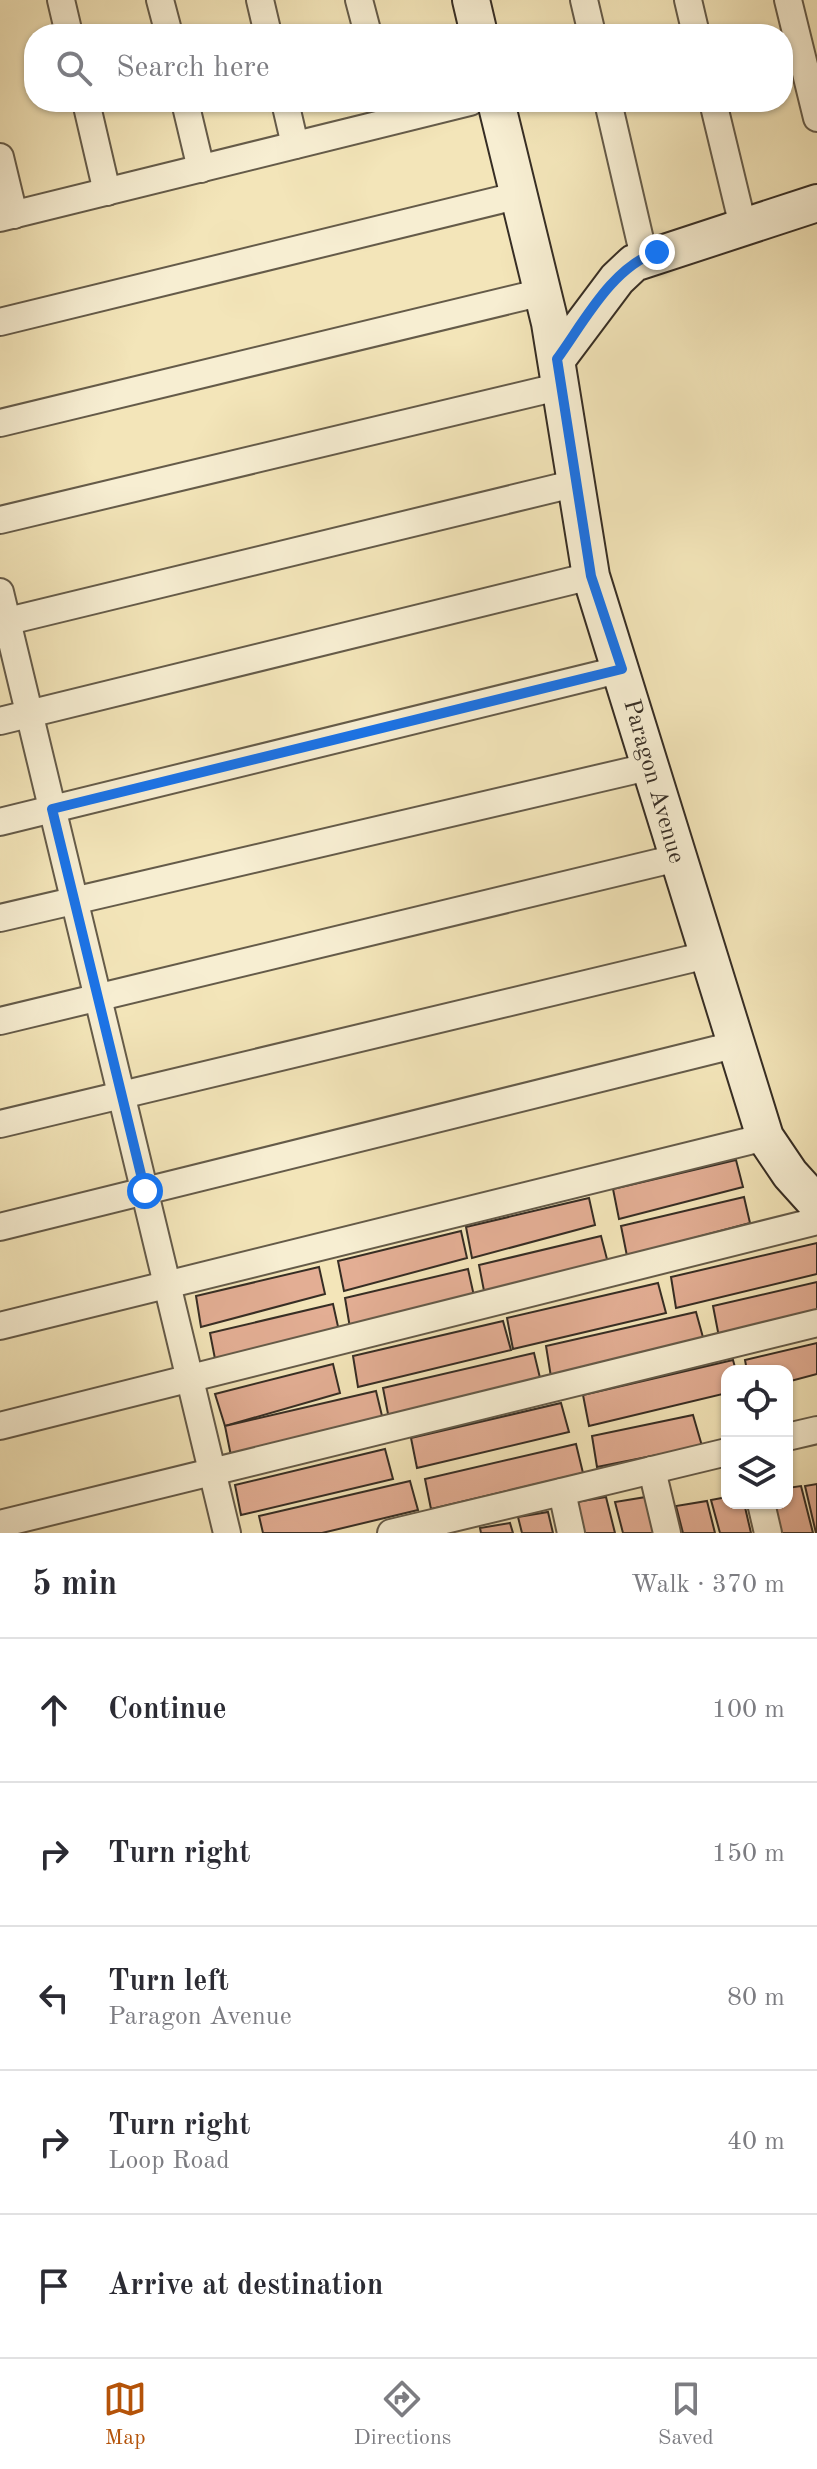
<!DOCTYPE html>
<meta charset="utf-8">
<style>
:root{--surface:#fff;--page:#f2f2f3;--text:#2b2b33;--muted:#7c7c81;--line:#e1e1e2;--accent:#b45309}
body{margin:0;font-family:"Old Standard TT",serif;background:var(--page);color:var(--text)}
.controls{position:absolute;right:24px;bottom:24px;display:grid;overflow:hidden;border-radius:16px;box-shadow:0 2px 6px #0004}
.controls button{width:72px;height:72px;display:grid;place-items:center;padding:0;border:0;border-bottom:2px solid var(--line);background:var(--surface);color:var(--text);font:40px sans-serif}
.stop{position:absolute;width:24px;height:24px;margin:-18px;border:6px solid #1a73e8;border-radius:50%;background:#fff}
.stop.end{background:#1a73e8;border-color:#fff;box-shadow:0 2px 8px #0008}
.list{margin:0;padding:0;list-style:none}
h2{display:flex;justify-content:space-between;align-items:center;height:104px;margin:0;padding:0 32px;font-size:34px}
h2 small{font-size:26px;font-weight:400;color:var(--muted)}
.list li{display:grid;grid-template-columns:52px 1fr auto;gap:24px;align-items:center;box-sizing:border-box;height:144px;padding:0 32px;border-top:2px solid var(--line)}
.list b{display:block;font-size:30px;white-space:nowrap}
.list p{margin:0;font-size:26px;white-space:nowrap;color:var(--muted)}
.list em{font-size:26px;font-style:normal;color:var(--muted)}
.icon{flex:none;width:44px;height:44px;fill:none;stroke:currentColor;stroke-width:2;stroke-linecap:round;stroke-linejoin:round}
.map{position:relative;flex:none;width:817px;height:1533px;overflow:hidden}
.search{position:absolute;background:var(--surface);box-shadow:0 2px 6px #0004;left:24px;right:24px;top:24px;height:88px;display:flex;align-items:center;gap:20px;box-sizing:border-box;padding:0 28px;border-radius:32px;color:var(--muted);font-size:30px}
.sheet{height:824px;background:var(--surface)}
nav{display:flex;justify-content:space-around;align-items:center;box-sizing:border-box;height:112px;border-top:2px solid var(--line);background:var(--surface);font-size:22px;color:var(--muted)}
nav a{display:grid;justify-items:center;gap:4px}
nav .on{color:var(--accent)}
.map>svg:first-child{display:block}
.building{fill:#e3ae94;stroke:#362d24;stroke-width:2}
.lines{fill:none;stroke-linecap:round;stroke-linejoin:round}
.street-casing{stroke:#655b49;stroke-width:30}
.secondary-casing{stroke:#362d24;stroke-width:40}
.street{stroke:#f7eed2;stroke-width:26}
.secondary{stroke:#f7eed2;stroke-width:36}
.route{stroke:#1a73e8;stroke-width:10}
.labels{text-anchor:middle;stroke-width:8;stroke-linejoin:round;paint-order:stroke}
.street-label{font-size:24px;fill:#362d24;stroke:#f7eed2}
</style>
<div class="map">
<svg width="817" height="1533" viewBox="0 0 817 1533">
<rect width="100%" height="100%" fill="#f3e5b9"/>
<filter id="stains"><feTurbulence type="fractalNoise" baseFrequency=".0025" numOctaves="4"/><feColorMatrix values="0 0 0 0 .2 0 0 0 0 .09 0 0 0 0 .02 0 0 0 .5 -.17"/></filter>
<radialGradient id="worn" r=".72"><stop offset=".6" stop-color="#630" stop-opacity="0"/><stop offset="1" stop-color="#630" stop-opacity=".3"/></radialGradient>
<g class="building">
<path d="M736 1160 743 1187 619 1219 613 1189Z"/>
<path d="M744 1197 750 1223 627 1256 621 1226Z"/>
<path d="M589 1198 595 1225 472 1258 466 1227Z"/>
<path d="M461 1231 467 1258 344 1291 338 1261Z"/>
<path d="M601 1236 608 1263 485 1296 479 1265Z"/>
<path d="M817 1243V1274L676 1308 671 1277Z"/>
<path d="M319 1267 325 1294 201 1327 196 1296Z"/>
<path d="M468 1269 474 1296 350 1328 345 1298Z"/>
<path d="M817 1282V1313L719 1337 713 1306Z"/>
<path d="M658 1283 666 1313 513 1349 507 1318Z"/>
<path d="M333 1304 339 1331 216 1364 210 1333Z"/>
<path d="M696 1312 704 1341 551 1377 546 1346Z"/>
<path d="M503 1321 511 1350 358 1387 353 1356Z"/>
<path d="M817 1343V1374L787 1382V1371H747L745 1360Z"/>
<path d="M534 1353 541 1382 389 1419 383 1388Z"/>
<path d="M733 1360 736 1371H727V1393L589 1426 583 1395Z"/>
<path d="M333 1364 340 1393 225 1426 215 1394Z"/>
<path d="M376 1391 383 1420 231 1456 225 1426Z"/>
<path d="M561 1403 569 1432 417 1468 411 1438Z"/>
<path d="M693 1415 702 1446 597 1467 592 1436Z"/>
<path d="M576 1444 583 1473 431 1509 425 1479Z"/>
<path d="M385 1449 393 1479 241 1515 235 1485Z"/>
<path d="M410 1481 418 1510 322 1533H263L259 1516Z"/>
<path d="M817 1484V1533H816L805 1486Z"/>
<path d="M801 1486 813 1533H781L774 1503H787V1488Z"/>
<path d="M606 1497 615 1533H584L576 1502Z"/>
<path d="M646 1497 655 1533H623L615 1502Z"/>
<path d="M727 1497V1503H744L751 1533H720L711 1500Z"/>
<path d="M707 1501 715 1533H683L676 1506Z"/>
<path d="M548 1512 553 1533H522L518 1517Z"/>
<path d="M510 1523 513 1533H481L480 1528Z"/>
</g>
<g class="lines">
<g class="street-casing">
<g id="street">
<path d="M61 0 69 34"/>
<path d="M160 0 169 34"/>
<path d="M260 0 268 34"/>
<path d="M359 0 368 34"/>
<path d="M584 0 592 34"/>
<path d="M688 0 696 34"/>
<path d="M788 0 817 118"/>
<path d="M86 102 107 192"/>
<path d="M185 102 201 169"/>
<path d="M285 102 295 145"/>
<path d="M608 102 644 257"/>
<path d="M713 102 743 226"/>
<path d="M0 157 14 215"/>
<path d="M0 218 470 102"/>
<path d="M0 322 520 195"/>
<path d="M0 423 543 292"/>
<path d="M0 520 562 386"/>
<path d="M0 592 227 1533"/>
<path d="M0 623 577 483"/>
<path d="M0 721 591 576"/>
<path d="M0 822 622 669"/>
<path d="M0 918 652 766"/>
<path d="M0 1021 677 858"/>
<path d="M0 1124 707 955"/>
<path d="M0 1227 734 1045"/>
<path d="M0 1326 765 1137"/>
<path d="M0 1426 817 1221"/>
<path d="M787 1437 817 1430"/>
<path d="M652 1470 667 1533"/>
<path d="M562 1492 571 1533"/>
<path d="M761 1503 768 1533"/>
<path d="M0 1524 817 1323"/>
<path d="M391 1533 727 1452"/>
</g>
</g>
<g class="secondary-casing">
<g id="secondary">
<path d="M471 0 479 34"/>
<path d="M496 102 550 323 591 576 765 1137 790 1174 817 1204"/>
<path d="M557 359 617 279 634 263 817 203"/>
</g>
</g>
<use href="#street" class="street"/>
<use href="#secondary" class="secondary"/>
</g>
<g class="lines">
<path class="route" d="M145 1191 52 809 622 669 591 576 557 359C584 322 612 267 657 252"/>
</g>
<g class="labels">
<g class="street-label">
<text transform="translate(655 781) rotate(74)" y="8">Paragon Avenue</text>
</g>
</g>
<rect width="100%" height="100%" filter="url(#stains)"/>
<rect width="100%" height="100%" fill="url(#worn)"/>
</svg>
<div class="controls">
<button><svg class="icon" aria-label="locate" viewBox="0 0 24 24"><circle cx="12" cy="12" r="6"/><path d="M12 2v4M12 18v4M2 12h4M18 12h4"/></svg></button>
<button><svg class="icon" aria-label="layers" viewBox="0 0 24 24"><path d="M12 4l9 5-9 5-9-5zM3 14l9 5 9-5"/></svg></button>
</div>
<div class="stop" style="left:145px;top:1191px"></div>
<div class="stop end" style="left:657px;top:252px"></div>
<div class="search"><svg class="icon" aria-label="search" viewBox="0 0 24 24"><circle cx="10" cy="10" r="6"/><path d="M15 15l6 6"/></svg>Search here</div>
</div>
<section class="sheet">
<h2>5 min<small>Walk · 370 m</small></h2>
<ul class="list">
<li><svg class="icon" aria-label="ahead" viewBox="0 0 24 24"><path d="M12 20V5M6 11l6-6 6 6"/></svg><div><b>Continue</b></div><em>100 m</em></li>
<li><svg class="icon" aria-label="right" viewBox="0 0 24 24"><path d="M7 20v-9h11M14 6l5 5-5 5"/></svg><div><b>Turn right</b></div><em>150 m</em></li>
<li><svg class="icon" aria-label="left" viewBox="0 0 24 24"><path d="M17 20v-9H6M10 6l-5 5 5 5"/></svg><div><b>Turn left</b><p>Paragon Avenue</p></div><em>80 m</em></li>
<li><svg class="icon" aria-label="right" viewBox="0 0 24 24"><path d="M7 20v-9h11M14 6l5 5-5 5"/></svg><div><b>Turn right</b><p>Loop Road</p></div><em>40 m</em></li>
<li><svg class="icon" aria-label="arrive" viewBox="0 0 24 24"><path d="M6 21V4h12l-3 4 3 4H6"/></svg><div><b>Arrive at destination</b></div></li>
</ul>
</section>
<nav>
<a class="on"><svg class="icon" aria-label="map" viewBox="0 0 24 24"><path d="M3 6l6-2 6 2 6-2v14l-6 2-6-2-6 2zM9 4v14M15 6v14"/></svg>Map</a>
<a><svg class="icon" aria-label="directions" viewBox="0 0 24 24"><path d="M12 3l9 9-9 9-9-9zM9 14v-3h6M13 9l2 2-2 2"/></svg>Directions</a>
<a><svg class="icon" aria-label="saved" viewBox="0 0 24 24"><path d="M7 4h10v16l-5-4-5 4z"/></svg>Saved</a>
</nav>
